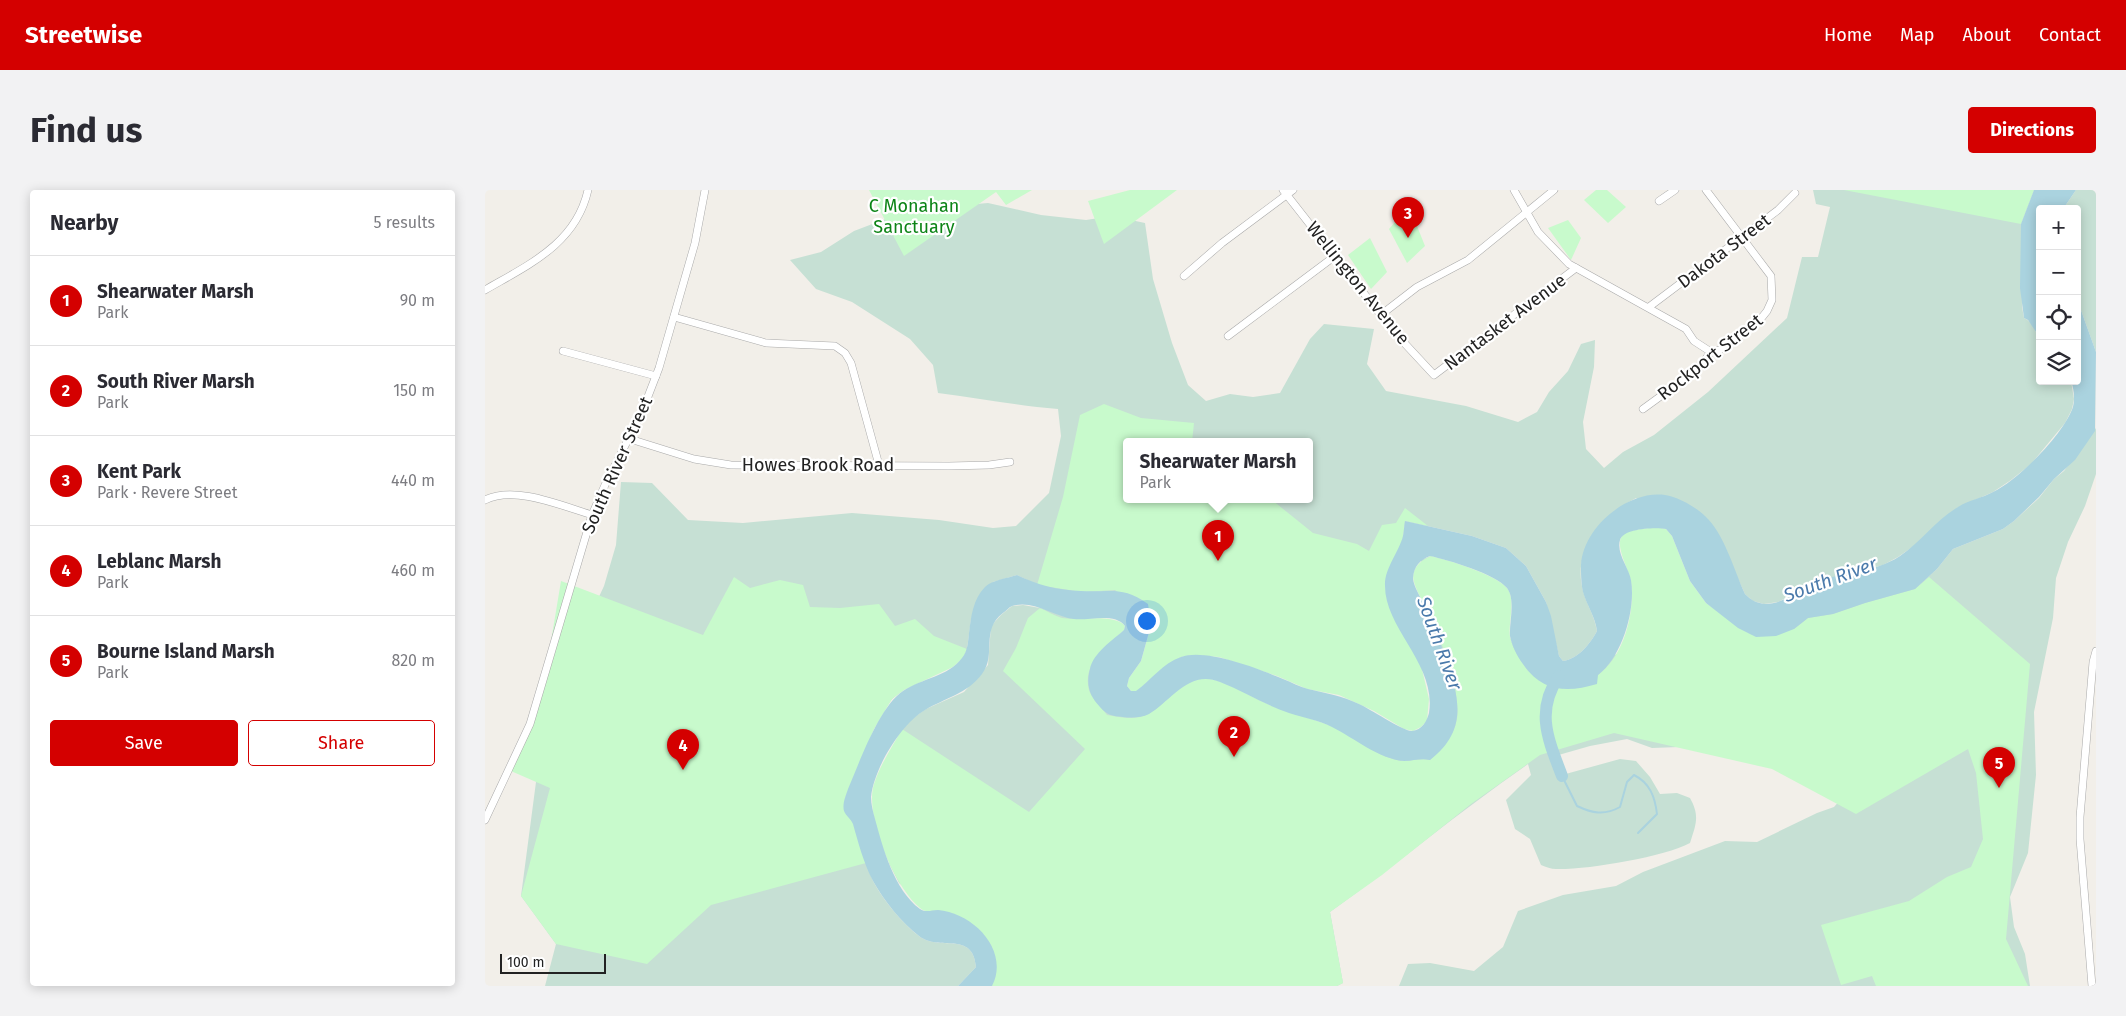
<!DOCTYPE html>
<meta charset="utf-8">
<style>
:root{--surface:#fff;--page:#f2f2f3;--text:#2b2b33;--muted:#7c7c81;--line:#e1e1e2;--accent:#d40000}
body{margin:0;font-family:"Fira Sans",sans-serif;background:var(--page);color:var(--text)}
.controls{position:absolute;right:15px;top:15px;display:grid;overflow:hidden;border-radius:5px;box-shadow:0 2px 12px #0003}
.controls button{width:45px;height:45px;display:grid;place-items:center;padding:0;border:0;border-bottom:1px solid var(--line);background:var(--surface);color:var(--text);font:25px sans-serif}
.scale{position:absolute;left:15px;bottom:12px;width:106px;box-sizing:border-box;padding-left:5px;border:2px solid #222;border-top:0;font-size:14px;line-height:18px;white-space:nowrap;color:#222;-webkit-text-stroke:4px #fff;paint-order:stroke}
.you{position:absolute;left:661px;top:430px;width:18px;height:18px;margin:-12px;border:4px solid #fff;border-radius:50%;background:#1a73e8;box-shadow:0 0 0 8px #1a73e833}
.badge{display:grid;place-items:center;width:32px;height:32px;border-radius:50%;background:var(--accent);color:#fff;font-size:16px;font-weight:700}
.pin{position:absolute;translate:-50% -41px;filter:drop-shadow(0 1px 2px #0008)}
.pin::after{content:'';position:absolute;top:26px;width:18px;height:15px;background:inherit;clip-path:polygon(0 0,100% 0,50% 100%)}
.popup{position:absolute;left:638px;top:248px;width:190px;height:65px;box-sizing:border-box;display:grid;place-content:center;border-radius:5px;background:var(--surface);filter:drop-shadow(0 1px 4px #0005);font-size:16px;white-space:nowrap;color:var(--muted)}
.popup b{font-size:19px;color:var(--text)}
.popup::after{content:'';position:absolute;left:50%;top:100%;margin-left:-10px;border:10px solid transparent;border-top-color:var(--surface)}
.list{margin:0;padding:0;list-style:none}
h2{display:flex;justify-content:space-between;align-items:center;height:65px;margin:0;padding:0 20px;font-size:21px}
h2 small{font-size:16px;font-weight:400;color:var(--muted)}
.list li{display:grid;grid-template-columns:32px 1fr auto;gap:15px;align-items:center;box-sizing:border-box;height:90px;padding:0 20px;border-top:1px solid var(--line)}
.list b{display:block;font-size:19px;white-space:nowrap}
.list p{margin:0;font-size:16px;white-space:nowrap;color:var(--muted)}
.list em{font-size:16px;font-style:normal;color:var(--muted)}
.actions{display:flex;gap:10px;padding:15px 20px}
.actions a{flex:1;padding:11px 0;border:1px solid var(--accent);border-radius:5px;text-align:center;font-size:18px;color:var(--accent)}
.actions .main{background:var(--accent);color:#fff}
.icon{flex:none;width:28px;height:28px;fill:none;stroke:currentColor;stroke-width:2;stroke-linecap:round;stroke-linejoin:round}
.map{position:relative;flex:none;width:1611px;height:796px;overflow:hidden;border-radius:5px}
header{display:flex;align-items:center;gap:30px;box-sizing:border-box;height:70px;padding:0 25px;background:var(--accent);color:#fff}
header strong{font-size:24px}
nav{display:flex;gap:28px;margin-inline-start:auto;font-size:18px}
.intro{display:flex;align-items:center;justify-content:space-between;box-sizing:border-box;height:120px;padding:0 30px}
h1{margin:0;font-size:35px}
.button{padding:12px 22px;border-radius:5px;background:var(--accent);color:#fff;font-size:18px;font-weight:700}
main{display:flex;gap:30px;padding:0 30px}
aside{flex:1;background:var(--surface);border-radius:5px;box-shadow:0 2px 12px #0003}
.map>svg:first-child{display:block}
.wetland{fill:#c6e0d4;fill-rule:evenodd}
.park{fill:#c8facc}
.water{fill:#aad3df}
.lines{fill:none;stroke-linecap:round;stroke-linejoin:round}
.stream{stroke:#aad3df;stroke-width:2}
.river{stroke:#aad3df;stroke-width:12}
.minor-casing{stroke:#a9a9a9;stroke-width:8}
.minor{stroke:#fff;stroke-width:7}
.labels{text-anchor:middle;stroke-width:4.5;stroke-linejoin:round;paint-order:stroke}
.park-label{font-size:18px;fill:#0c8416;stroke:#fff}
.street-label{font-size:18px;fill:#222;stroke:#fff}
.water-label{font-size:19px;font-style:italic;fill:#4a7aab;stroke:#fff}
</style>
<header>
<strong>Streetwise</strong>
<nav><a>Home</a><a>Map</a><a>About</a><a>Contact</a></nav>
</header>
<div class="intro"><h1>Find us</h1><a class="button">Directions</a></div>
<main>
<aside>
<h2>Nearby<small>5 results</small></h2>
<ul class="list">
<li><span class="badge">1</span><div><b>Shearwater Marsh</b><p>Park</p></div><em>90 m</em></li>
<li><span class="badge">2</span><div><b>South River Marsh</b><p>Park</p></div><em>150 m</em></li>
<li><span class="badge">3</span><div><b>Kent Park</b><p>Park · Revere Street</p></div><em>440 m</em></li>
<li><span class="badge">4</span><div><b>Leblanc Marsh</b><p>Park</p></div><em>460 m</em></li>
<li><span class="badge">5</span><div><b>Bourne Island Marsh</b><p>Park</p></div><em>820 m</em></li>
</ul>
<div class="actions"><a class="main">Save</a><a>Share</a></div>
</aside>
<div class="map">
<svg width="1611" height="796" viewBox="0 0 1611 796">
<rect width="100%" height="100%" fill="#f2efe9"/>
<g class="wetland">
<path d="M1328 0H1549L1536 34 1537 117 1539 128C1559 138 1555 173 1555 191H1586L1589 209 1587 219 1580 233 1546 274 1526 290 1508 302 1472 318 1433 353 1413 367 1398 375 1326 395 1293 412 1279 414 1268 411 1260 404 1249 380 1151 308C1117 326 1087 359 1098 401 1102 416 1109 424 1112 441 1105 454 1093 469 1078 471L1074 466 1061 412 1041 376 1021 358 987 346 920 331 918 347 683 474 666 488 668 428 552 395 532 385 508 392 486 429 482 459 478 468C455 480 427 491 408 508 392 524 368 584 360 608 366 627 372 646 379 666 382 674 384 683 388 691 398 710 417 733 434 746 454 762 488 740 491 777L473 796H60L71 754 36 706 51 592 105 426 119 396 131 355 136 292 167 293 203 330 258 333 367 323 454 330 508 338 531 336 564 303 576 246 573 219C533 216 494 208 453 203L448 175 425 149 367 112 331 99 305 70 336 62 369 41 411 25 469 16 503 13 556 25 601 30 627 26 660 33 668 89 687 153 703 195 721 211 745 204 768 207 795 203 825 149 839 134 889 139 882 174 901 201 981 216 1033 232 1052 222 1064 202 1083 181 1096 154 1110 150 1109 177 1098 232 1101 259 1119 278 1138 262 1169 245 1223 202 1302 128 1317 67H1333L1345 17 1331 14ZM642 252H824V310H642Z"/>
<path d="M1591 0H1611V162L1592 109V19H1578Z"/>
<path d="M1611 238V284L1600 316 1583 352 1571 388 1568 428 1549 522 1551 585 1543 663 1525 707 1529 737 1540 764 1545 796H914L923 774 945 773 989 781 1018 757 1033 721 1078 705 1131 696 1158 682 1240 651 1272 652 1332 623 1349 617 1363 601 1347 579 1194 557 1167 558 1142 549 1105 556 1070 566 1077 585 1135 569 1151 571 1165 587 1175 604 1192 603 1205 608C1215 626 1211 634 1205 653 1179 667 1101 680 1071 679 1066 679 1061 677 1056 675L1045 649 1030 639 1021 610 1046 585 1043 574C975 621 912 674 845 722L858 793 852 796H507L513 779 414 693 404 673 417 539 425 530 441 519 479 502 503 475 506 436 516 425 527 416 538 415 555 418 639 440 612 465 663 524 693 499 846 536 899 565 919 571 937 568 970 496 946 428 936 370 946 366 1025 448C1034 470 1041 480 1059 494L1234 422 1435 394 1452 379 1468 359 1518 339 1529 331 1554 308 1569 289 1579 281Z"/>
</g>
<g class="park">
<path d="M384 0H547L521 15 511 2 419 66Z"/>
<path d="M645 0H692L619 54 603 11Z"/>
<path d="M1111 0H1122L1141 17 1123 33 1099 10Z"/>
<path d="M1359 0H1549L1536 34Z"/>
<path d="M924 16 940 56 922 73 904 39Z"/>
<path d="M1083 30 1096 48 1086 70 1063 38Z"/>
<path d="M885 48 902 82 886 99 863 65Z"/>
<path d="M619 214 656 228 709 233 707 252H642V310H787L828 343 872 354 884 361 897 335 911 333 920 318 943 336 920 331 918 347 916 441 936 475 944 509 942 531 936 537 928 541 919 539 889 521 854 505 822 499 792 486 734 467 707 465 696 467 683 474 651 502 646 501 642 496 644 488 656 471 668 428 630 400 597 402 552 395 578 307 595 225Z"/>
<path d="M1172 337 1181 339 1187 346 1205 391 1221 413 1234 422 1309 439 1323 428 1348 424 1380 413 1430 399 1444 387 1545 474 1521 749 1543 796H1391L1387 786 1356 795 1336 735 1424 711 1462 687 1486 677 1498 649 1491 583 1483 559 1371 624 1287 579 1129 543 1055 565 986 614 897 685 845 722 858 793 852 796H507C509 790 509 760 506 755 500 742 470 725 456 721 449 719 441 724 435 718 409 697 379 625 389 594 395 575 407 557 417 539L544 622 600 559 518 481 531 458 543 428 555 418C562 421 570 426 577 428 593 431 630 423 640 436L639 440C622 456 597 473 604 500 606 508 617 518 622 525 635 527 651 531 663 524 683 514 697 486 724 489 742 491 766 507 783 514 803 523 824 527 844 535 868 545 892 569 919 571 928 571 936 568 945 570 956 558 969 546 972 529 976 501 957 452 945 426 940 415 932 403 929 392 925 379 936 370 946 366 963 370 1017 386 1024 401 1030 415 1023 433 1025 447 1028 460 1036 471 1043 481L1113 485C1139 466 1150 423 1146 392 1145 381 1128 354 1138 345 1145 338 1163 339 1172 337Z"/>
<path d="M249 387 265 398 295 390 318 395 325 417 355 418 394 414 410 436 430 429 449 446 482 459 478 468 468 477 419 500 407 509 389 539 360 608 359 620 367 630 381 673 226 715 162 774 71 754 36 706 65 598 21 579 58 499 76 391 218 445Z"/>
</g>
<g class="water">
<path d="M1549 0H1591L1578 19H1555V148L1543 130 1539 128 1535 98 1536 34Z"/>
<path d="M1592 109 1611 162 1610 241 1590 270 1569 289 1554 307 1529 331 1518 339 1468 359 1452 379 1430 399 1380 413 1348 424 1323 428 1309 439 1291 446 1271 447 1253 438 1221 413 1205 391 1187 346 1181 339C1172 337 1138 338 1135 350 1131 363 1144 378 1146 390 1151 420 1137 467 1113 485L1112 494C1082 503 1057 502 1038 474 1032 466 1027 456 1025 446 1024 432 1031 410 1022 398 1011 384 963 370 945 366 935 370 929 376 928 388 928 397 941 417 946 426 951 439 955 453 960 466 974 506 984 540 945 570 936 568 928 571 919 571 894 569 869 548 847 537 833 530 819 528 804 523 780 515 758 501 735 492 704 479 686 511 664 524 656 528 646 528 638 527 627 526 622 525 615 517 604 505 601 495 605 479 608 463 628 450 639 440L640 436C630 422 603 431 589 429 570 427 548 409 527 416 524 417 521 421 518 423 495 440 512 465 497 484 482 504 460 508 440 520 416 534 389 578 386 607 386 614 388 622 390 629 398 658 409 700 435 719 441 723 447 720 453 720 489 723 525 761 507 796H473L491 777C488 740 454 762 434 746 417 733 399 711 388 691 379 674 373 652 368 634 366 629 361 626 359 621 357 614 361 605 363 599 375 571 394 517 418 501 437 488 463 487 477 468 483 461 483 451 484 443 486 427 488 409 500 397 507 390 523 388 532 385 552 395 573 400 596 401 624 403 637 395 663 414L664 421 668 428 656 471 644 488 642 496 646 501H651C666 490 678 473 696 467 721 458 774 479 798 489 806 492 815 497 823 499 841 503 857 506 874 514 884 518 919 542 927 541 937 540 942 531 944 523 952 475 900 439 900 396 899 379 914 362 918 346 919 341 919 336 920 331L987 346 1021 358 1041 376 1061 412 1066 426 1074 466 1078 471C1093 469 1105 454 1112 441 1110 426 1102 416 1098 402 1096 394 1096 383 1096 375 1098 338 1142 300 1180 305 1193 307 1211 317 1220 326 1239 343 1249 380 1260 404 1266 410 1271 413 1280 414 1297 414 1310 403 1325 395 1353 381 1388 384 1415 366 1436 352 1451 330 1473 317 1484 310 1497 308 1508 302 1533 290 1579 244 1588 217 1590 209 1589 199 1586 191H1592Z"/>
</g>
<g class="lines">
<path class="stream" d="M1077 586 1092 616C1107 623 1119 626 1135 617L1142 592 1149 585C1165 593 1170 607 1172 624L1153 643"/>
<path class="river" d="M1074 486C1050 521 1063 549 1077 586"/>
<g class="minor-casing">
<g id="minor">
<path d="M798 0 910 143 949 185 1091 78"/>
<path d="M1029 0 1053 42 1084 74 1201 139 1209 151 1226 162"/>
<path d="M1174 11 1190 0"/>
<path d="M699 86 737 53 808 0"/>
<path d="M0 100C43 75 91 54 103 0"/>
<path d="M1164 117 1293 20 1310 3"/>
<path d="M897 124 932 97 983 70 1069 0"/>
<path d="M189 127 281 153 350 156 360 163 366 173 394 275"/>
<path d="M743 146 850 66"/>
<path d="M78 161 171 186"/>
<path d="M1158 219 1213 179 1226 162 1235 160 1274 131 1282 121 1287 110 1286 86 1221 0"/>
<path d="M145 249 209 269 246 275 464 276 504 275 525 272"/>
<path d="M0 310C30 295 77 316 107 325"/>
<path d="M0 630 45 534 107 325 120 295 157 222 174 178 210 53 220 0"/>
<path d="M1607 796 1595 649V627L1608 472 1611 461"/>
</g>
</g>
<use href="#minor" class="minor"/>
</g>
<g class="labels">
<g class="park-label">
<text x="429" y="22">C Monahan<tspan x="429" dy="21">Sanctuary</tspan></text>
</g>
<g class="street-label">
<text transform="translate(1239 61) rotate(-37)" y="6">Dakota Street</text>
<text transform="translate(873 93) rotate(51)" y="6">Wellington Avenue</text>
<text transform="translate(1020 132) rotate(-37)" y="6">Nantasket Avenue</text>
<text transform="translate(1225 167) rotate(-38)" y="6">Rockport Street</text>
<text transform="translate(132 275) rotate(-66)" y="6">South River Street</text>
<text x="333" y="281">Howes Brook Road</text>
</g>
<g class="water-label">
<text transform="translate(1345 389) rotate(-20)" y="7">South River</text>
<text transform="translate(955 453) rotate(70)" y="7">South River</text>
</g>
</g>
</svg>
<div class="controls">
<button>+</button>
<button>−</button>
<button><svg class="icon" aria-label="locate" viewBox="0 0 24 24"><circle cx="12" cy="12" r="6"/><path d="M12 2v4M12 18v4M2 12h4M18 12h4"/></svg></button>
<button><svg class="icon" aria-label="layers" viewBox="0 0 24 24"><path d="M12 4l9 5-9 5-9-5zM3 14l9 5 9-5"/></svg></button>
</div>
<div class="scale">100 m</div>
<div class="you"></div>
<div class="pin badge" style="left:733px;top:371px">1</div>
<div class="popup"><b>Shearwater Marsh</b>Park</div>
<div class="pin badge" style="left:749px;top:567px">2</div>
<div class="pin badge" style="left:923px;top:48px">3</div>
<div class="pin badge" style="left:198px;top:580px">4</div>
<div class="pin badge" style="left:1514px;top:598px">5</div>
</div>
</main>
